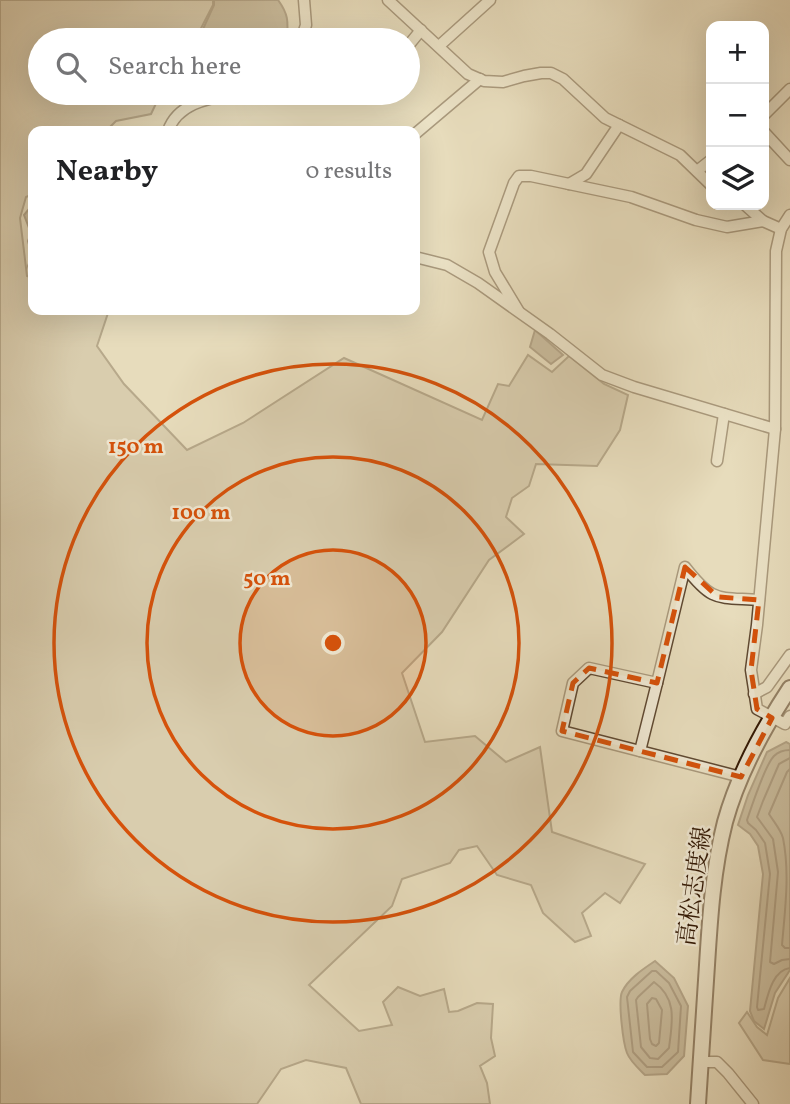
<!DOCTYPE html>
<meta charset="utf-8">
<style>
:root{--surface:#fff;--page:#f6f6f6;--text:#202124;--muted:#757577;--line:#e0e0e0}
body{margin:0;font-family:Vollkorn,"Noto Serif JP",serif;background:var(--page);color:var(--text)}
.controls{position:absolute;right:21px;top:21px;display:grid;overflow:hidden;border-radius:14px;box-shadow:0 7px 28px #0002}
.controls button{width:63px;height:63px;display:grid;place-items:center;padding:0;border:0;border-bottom:2px solid var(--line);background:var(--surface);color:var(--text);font:35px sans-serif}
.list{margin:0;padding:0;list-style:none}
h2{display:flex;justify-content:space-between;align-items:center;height:91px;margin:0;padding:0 28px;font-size:30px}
h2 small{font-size:23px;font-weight:400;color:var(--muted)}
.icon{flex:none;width:38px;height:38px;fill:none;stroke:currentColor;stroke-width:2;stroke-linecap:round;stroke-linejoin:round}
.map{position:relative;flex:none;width:790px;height:1104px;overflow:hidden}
.search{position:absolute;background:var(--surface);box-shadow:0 7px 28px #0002;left:28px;top:28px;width:392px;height:77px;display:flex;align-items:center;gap:18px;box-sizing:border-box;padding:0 24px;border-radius:38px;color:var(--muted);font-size:26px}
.panel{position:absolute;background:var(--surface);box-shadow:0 7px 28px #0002;left:28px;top:126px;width:392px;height:189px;border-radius:14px}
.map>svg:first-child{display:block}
.green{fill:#c8bb9d;stroke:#7d6a50;stroke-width:2}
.water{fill:#a9997d;stroke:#79654d;stroke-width:2}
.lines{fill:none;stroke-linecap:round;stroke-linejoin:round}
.shore{stroke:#6e5840;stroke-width:2}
.minor-casing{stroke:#5f4932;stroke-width:13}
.secondary-casing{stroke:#321804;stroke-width:18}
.minor{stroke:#efe8d3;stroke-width:10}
.secondary{stroke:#efe8d3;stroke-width:14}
.marked{fill:none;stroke:#d6520b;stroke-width:5;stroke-dasharray:14 9;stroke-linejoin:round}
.ring{fill:none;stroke:#d6520b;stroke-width:3.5}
.labels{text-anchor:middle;stroke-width:5;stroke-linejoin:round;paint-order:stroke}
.street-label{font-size:24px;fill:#321804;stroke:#efe8d3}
.centre{fill:#d6520b;stroke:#efe8d3;stroke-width:3.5}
.ring-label{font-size:21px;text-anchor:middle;font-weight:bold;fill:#d6520b;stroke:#efe8d3;stroke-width:5;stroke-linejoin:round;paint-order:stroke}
</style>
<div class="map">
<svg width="790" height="1104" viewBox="0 0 790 1104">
<rect width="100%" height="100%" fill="#e7dcbc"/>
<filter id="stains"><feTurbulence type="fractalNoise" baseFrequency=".00286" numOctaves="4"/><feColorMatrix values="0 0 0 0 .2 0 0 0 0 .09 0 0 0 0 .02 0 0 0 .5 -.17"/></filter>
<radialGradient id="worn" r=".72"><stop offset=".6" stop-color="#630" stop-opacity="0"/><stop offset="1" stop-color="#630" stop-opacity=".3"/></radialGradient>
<g class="green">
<path d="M0 0H213V5L195 40H40V93H161L151 114 116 121 106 131H33V194L26 197 20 218 27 276 33 278V310H109L97 346 124 384 187 450 243 423 344 358 482 420 498 384 509 386 528 355 552 372 569 356 604 384 628 395 620 430 597 466 536 464 529 486 512 498 506 517 524 534 489 560 442 632 402 673 425 742 475 736 506 762 540 747 552 832 645 864 620 903 605 893 582 913 591 936 575 942 543 913 531 885 497 875 477 846 459 850 450 863 402 879 392 906 309 985 359 1031 392 1025 383 1002 398 987 420 996 444 989 449 1012 458 1011 477 1003 493 1004 491 1038 495 1056 480 1066 487 1083 490 1104H361L346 1068 306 1060 281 1069 257 1104H0Z"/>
<path d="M790 978V1064L763 1060 739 1023 747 1012 757 1027 767 1035 778 998Z"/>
</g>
<g class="water">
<path d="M214 0H278C289 15 288 22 287 40H198L214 5Z"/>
<path d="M33 198V277H31L28 266 32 255 28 241 31 233 24 215 29 209 31 199Z"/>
<path d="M535 330 563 355 551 364 530 347Z"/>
<path d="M786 742 790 744V970L775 993 764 1029 754 1021 750 1011 763 874 758 846 750 834 738 825 748 795 767 752Z"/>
<path d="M655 961 674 978 688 1006 684 1056 667 1074 645 1075C639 1069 630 1061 627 1053 623 1043 618 1001 622 992 628 979 643 969 655 961Z"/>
</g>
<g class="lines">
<g class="shore">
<path d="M790 750C785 750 778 752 774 756 766 764 751 808 747 820L748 823 756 830 765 843 770 874 757 1007 758 1010 764 1009C768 994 773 970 790 968"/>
<path d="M790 758 779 764 763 801 757 817 773 839 778 872 770 962 774 964 782 960 790 959"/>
<path d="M790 769 787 772 769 814C774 822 781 830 783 838 790 873 785 910 782 945L785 948H790"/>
<path d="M652 971H656L669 983 681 1006 678 1052 662 1067H647L633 1052 627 997 630 991Z"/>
<path d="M654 982C678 999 672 1023 669 1048L658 1059 650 1058 641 1047 636 1000 638 997Z"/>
<path d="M652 998 656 999 662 1010 659 1043 656 1046 652 1044 650 1039 647 1004Z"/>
</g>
<g class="minor-casing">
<g id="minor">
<path d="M388 0 468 74 484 81 503 82 524 76 541 73H551L563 79 605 118 680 155 711 185"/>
<path d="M301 40 306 25 304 0"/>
<path d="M408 46 421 30"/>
<path d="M439 46 490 0"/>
<path d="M764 115 790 89"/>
<path d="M168 131C178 102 211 98 237 93"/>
<path d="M764 132 790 160"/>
<path d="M415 134 480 79"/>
<path d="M697 171 711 160"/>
<path d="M569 184 586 174 619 125"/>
<path d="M745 205 763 221 781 229"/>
<path d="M790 215 781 229 776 251 775 429 757 625 751 670 757 709 785 724 790 716"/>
<path d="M415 257 447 265 478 283 550 334 602 375 634 387 775 429"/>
<path d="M518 310 495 272 489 252 514 183 519 176H531L631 197 696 220 727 227 763 221"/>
<path d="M717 461 724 414"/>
<path d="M754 694 767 687 790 655"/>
<path d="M640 751 657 683"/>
<path d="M741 777 562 731 573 683 589 668 657 683 685 567C713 603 717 597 759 600"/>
<path d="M701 1062H717L728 1073 753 1104"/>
</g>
</g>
<g class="secondary-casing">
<path id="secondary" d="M698 1104C701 1058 704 1012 707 965 710 917 713 869 725 822 738 775 763 729 790 688"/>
</g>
<use href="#minor" class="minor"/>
<use href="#secondary" class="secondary"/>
</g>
<path d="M0 0H790V1104H0ZM685 567 718 597 759 600 751 670 757 709 772 718 741 777 562 731 573 683 589 668 657 683Z" fill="#e7dcbc" fill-opacity=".55" fill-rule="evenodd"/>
<path class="marked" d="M685 567 718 597 759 600 751 670 757 709 772 718 741 777 562 731 573 683 589 668 657 683Z"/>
<circle cx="333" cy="643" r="93" fill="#d6520b" fill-opacity=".12"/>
<g class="ring">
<circle cx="333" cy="643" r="93"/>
<circle cx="333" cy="643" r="186"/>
<circle cx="333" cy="643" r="279"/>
</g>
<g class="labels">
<g class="street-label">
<text transform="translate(694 886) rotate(-82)" y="8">高松志度線</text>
</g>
</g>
<circle cx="333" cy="643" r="10" class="centre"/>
<g class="ring-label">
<text x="136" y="453">150 m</text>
<text x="201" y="519">100 m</text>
<text x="267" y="585">50 m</text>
</g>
<rect width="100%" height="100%" filter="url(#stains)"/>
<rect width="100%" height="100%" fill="url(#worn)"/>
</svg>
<div class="controls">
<button>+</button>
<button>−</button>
<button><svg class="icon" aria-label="layers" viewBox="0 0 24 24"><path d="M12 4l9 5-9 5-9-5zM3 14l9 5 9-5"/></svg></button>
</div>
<div class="search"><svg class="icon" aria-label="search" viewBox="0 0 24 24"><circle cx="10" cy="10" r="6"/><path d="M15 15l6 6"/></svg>Search here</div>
<section class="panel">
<h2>Nearby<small>0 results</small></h2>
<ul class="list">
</ul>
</section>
</div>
